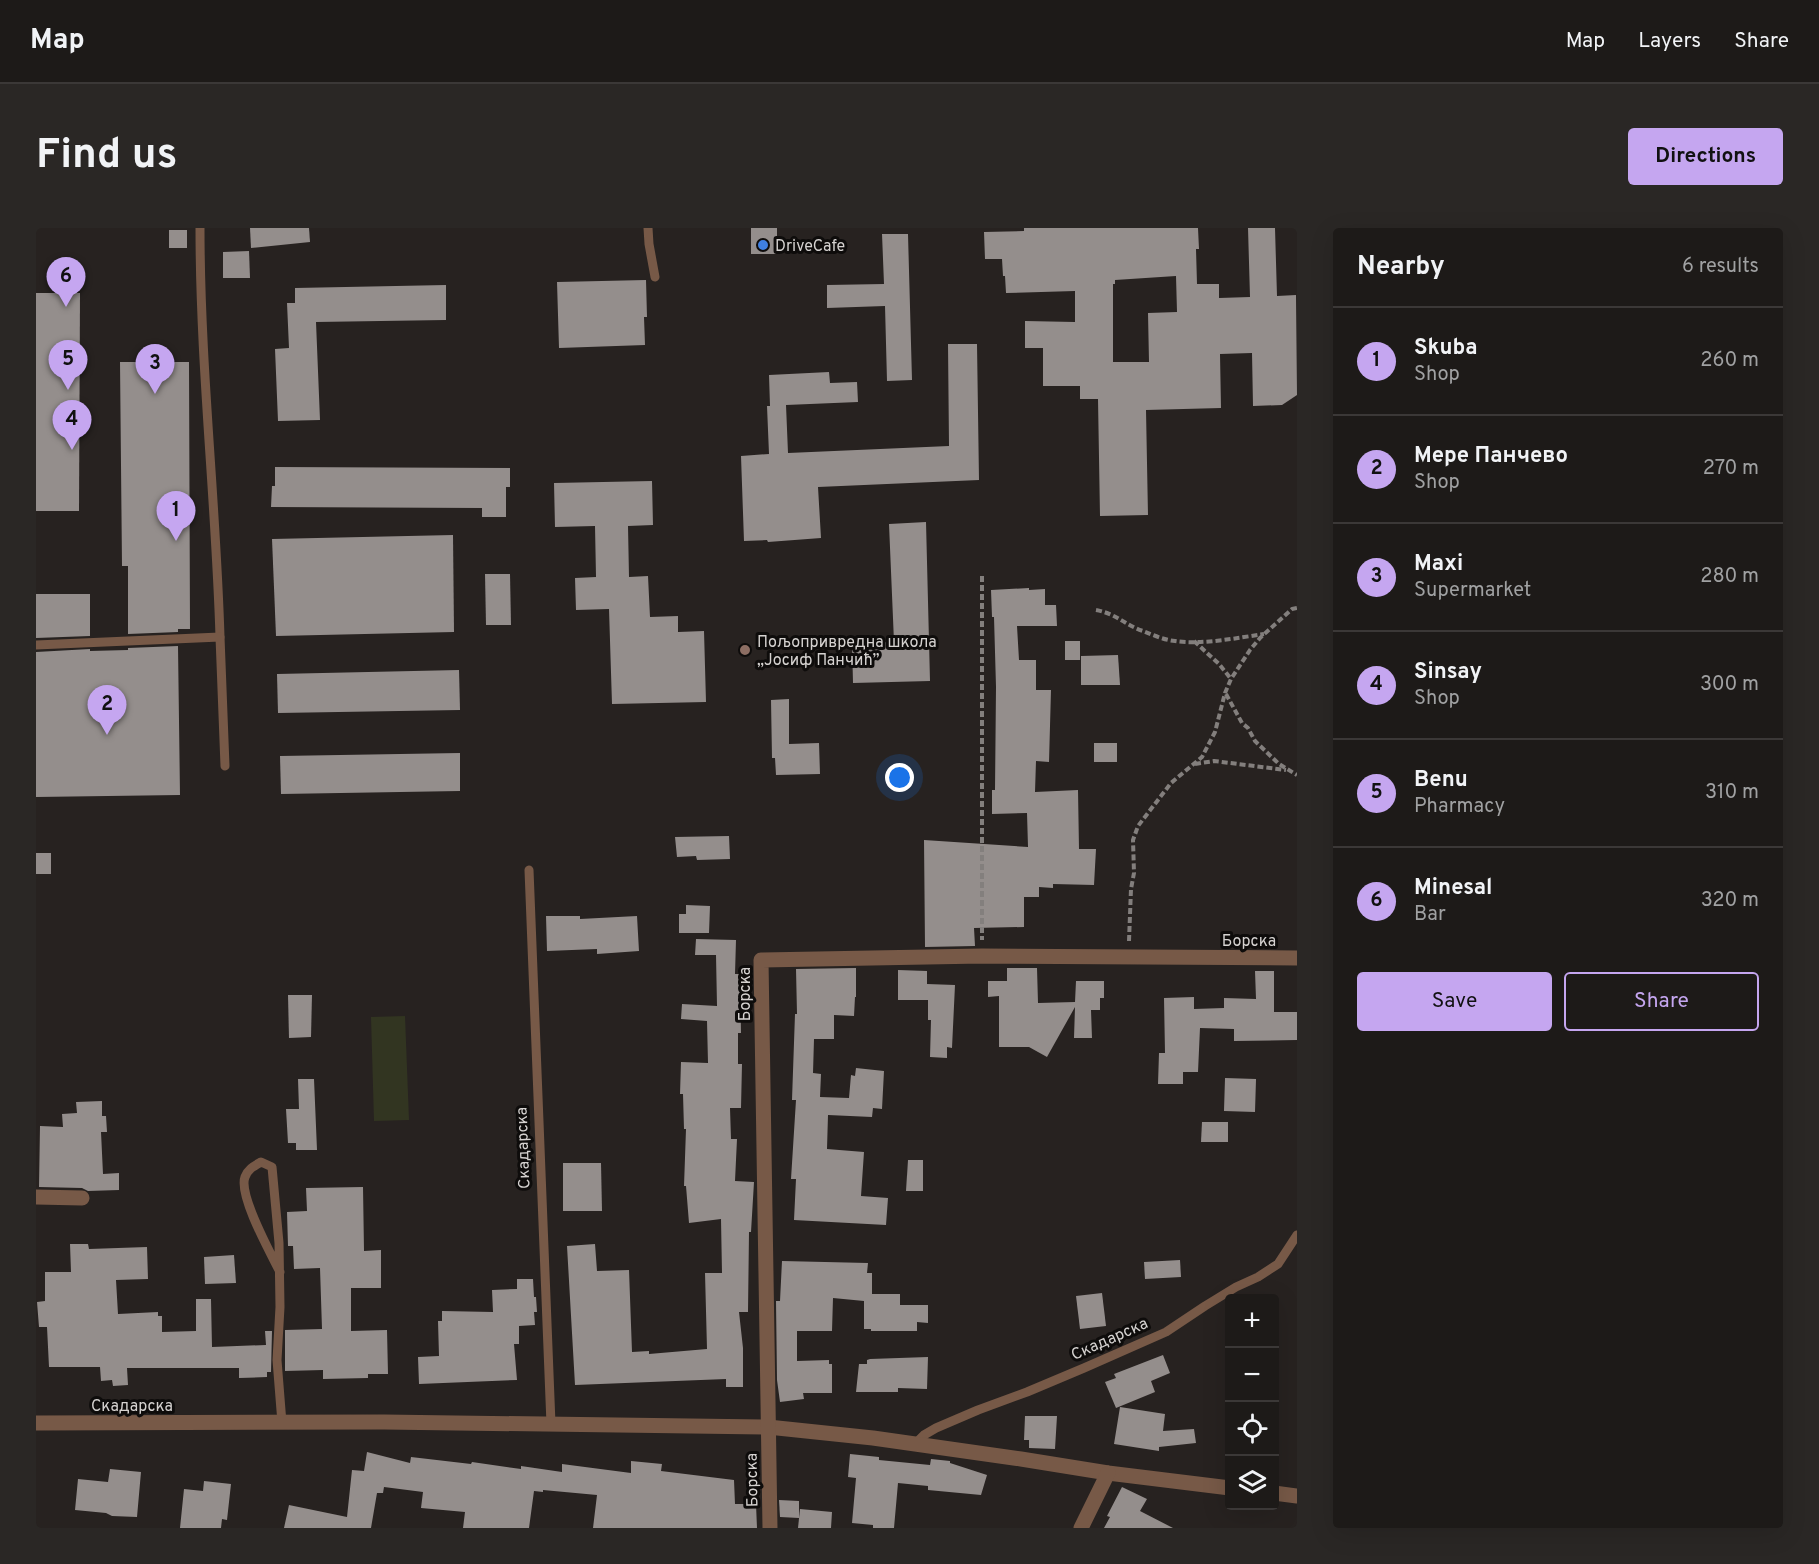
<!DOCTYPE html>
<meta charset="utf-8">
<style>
:root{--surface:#1d1a18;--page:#2a2725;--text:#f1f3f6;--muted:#a0a1a2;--line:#3b3837;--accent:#c5a6f0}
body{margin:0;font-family:Overpass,sans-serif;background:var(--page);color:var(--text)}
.controls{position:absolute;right:18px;bottom:18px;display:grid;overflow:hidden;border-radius:6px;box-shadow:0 6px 24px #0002}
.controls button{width:54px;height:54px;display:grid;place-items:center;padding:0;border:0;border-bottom:2px solid var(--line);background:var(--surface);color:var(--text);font:30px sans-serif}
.you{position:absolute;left:864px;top:550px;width:21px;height:21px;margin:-15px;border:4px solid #fff;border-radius:50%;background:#1a73e8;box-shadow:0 0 0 9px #1a73e833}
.badge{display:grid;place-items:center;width:39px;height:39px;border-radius:50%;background:var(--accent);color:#111;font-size:20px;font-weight:700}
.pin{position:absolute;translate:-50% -50px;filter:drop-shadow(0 2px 3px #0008)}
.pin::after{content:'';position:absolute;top:32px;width:21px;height:18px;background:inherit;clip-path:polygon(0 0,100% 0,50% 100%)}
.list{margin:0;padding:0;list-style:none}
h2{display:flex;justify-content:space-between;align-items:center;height:78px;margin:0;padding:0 24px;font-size:26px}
h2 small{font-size:20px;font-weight:400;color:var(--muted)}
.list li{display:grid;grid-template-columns:39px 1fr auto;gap:18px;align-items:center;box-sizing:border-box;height:108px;padding:0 24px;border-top:2px solid var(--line)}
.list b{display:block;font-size:22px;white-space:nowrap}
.list p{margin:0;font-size:20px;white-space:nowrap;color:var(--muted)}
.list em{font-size:20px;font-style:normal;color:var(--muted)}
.actions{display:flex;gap:12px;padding:18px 24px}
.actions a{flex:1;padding:14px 0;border:2px solid var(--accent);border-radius:6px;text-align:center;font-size:21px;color:var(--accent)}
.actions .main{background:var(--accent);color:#111}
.icon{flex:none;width:33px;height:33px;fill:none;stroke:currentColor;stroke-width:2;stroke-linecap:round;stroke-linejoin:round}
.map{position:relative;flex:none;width:1261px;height:1300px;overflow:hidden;border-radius:6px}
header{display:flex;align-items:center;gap:36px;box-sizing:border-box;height:84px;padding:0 30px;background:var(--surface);border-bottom:2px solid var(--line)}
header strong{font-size:28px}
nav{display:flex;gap:33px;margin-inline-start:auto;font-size:21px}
.intro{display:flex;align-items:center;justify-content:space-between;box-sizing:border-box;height:144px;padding:0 36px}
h1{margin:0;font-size:42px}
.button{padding:15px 27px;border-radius:6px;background:var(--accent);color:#111;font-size:21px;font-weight:700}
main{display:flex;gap:36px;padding:0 36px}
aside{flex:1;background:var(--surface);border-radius:6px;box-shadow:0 6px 24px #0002}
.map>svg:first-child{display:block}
.green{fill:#323521}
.building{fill:#948e8c;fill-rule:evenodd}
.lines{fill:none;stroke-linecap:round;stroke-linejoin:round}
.path{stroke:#837f7d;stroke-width:4;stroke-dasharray:6 3;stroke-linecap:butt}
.lane{stroke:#775947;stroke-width:9}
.street{stroke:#775947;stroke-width:15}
.shop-dot{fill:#3f7fe0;stroke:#0e0c0b;stroke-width:2}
.education-dot{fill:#8d6e63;stroke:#0e0c0b;stroke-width:2}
.labels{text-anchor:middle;stroke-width:6;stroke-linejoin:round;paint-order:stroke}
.poi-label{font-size:16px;fill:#d5d2d0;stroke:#0e0c0b;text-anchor:start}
.street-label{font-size:16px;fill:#d5d2d0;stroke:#0e0c0b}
</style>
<header>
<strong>Map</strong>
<nav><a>Map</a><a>Layers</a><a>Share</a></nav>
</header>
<div class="intro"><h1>Find us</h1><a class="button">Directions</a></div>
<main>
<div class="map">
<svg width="1261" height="1300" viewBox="0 0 1261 1300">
<rect width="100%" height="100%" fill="#272220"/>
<path class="green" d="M369 788 373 892 338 893 335 789Z"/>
<g class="building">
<path d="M214 0H273L274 14 215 20Z"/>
<rect x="715" y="0" width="26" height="26"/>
<path d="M988 0H1162L1163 21H1160L1161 56H1183V70L1214 69 1212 0H1239L1241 68 1260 67 1261 167 1246 177 1217 178 1216 125 1184 126 1185 180 1110 182 1112 287 1064 288 1062 171H1044V158H1007V120H989V93L1039 94V63L970 65 969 48H967L966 31H949L948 4 988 3ZM1140 48 1141 84 1112 85 1113 134H1077V56H1079V52Z"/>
<rect x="133" y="2" width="18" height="18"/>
<path d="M846 6H872L876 152 851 153 849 78 791 80V57L848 56Z"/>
<path d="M213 23 214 50H187V24Z"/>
<path d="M610 52 611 89H608L609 117 523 120 521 54Z"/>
<path d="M410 57V92L280 94 284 192 242 193 239 121 253 120 251 75H259V60Z"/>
<path d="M0 65H44L43 283H0Z"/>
<path d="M912 116H941L943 252 782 259 785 310 732 314 731 312 708 313 705 228 733 226 731 178H734L733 147 793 144 794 155 821 154 822 174 750 177 752 225 913 218Z"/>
<path d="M84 134H153L154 401H142V404L92 406V338H86Z"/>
<path d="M239 239 474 240V259H470V289H446V280L235 279 236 258H239Z"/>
<path d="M616 253 617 297 592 298 593 349 612 348 614 389 642 388V404L668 403 670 474 576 476 573 381 540 382 539 350 560 349 559 298 519 299 518 255Z"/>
<path d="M890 294 894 453 817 455 816 415 858 414 853 296Z"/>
<path d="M417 307 418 404 240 408 236 311Z"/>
<path d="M449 346H474L475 397H450Z"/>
<path d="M993 360V362L1009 361V377H1020L1021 398H981L983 432H1000V462H1015L1013 534 1000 533 999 564 1042 562 1043 621H1060L1058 657 1017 656V660L1003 659V669H988V699L938 700 939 718 889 719 888 612 992 619 991 585 956 586V562H959L960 459 958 389H956L955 362Z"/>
<path d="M0 366H54V408L0 410Z"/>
<rect x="1029" y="413" width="15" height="19"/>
<path d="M142 418 144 567 0 569V424L54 421V423L92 422V420Z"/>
<path d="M1082 427 1084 457H1045V428Z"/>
<path d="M423 442 424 482 242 485 241 446Z"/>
<path d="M753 471V516L783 515 784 546 740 547 739 530H736L735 472Z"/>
<rect x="1058" y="515" width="23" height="19"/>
<path d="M424 525V563L245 566 244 528Z"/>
<path d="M693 608 694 631 661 632 660 628 641 629 639 609Z"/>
<rect x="0" y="625" width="15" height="21"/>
<path d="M650 677 674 678 673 705H643V686H650Z"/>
<path d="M510 688H544V691L601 688 603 723 561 726V721L511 723Z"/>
<path d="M660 711 700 712 699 746H704L705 805H702V836H706L705 880H694L695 911H701L699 953 718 954 715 1004H713L712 1084H703L707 1120V1159H690V1151L539 1157 531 1018 559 1016 561 1043 593 1042 596 1124 613 1123V1126L671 1121 669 1045H686L685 991 653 995 650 958H648L650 901H648L647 866H644L645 834 672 835 671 793 645 791 646 776 681 778 680 727H659Z"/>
<path d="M820 740V769H819L818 788 798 787V811H778L777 845 785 846 784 869 813 870 815 847 819 848 820 840 848 843 846 881 837 880 836 889 792 887 791 921 828 924 825 968 852 970 850 997 758 992 760 951H755L760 872H756L759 786H761L760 741Z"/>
<path d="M971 740H1001L1002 775 1039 774 1040 753H1068V770H1064V782H1055L1056 810H1038L1039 779 1011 829 993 819H963V768L952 769V753H971Z"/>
<path d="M862 742 891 743V756L919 757 916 820 911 819V830L894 829 895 792H892V772H862Z"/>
<path d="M1219 743H1238V784H1261V812L1198 813V801L1164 800 1162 844H1147V856H1122L1123 825H1129L1128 770 1158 769V781L1188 780V770L1220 771Z"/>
<path d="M252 767H276L275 809 253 810Z"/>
<path d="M1189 850 1220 851 1219 884 1188 883Z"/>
<path d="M262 851H278L281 922H260V915H252L250 881H263Z"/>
<path d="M66 873V888H70L71 904H65L67 946 83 945V962L52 963 46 960 3 959 4 898 27 899 26 886 41 885 40 874Z"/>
<path d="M1166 894H1192V914H1165Z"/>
<path d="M872 932H887V963H870Z"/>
<path d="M527 935H565L566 983H527Z"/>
<path d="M327 959 328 1023 345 1022V1060H315V1103L351 1102 352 1146H332V1150L287 1151V1142L249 1143V1102L286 1101 284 1040 258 1041 257 1018H252L251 984 271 983 270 960Z"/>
<path d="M34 1016H52L53 1021 111 1019 112 1051 80 1052 82 1086 122 1084V1088H126V1104L160 1103V1071H175L176 1119 230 1117 229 1103H236L235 1144H231V1149L203 1150V1140H91L92 1157 77 1158 76 1152 65 1153 64 1139H13L11 1099H3L1 1074 9 1073V1044H35Z"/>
<path d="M198 1027 200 1055 169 1056 168 1029Z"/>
<path d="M1144 1032 1145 1049 1109 1051 1108 1034Z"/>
<path d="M746 1033 832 1035 831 1045H836V1066H864V1077H892V1095L881 1094V1103H835V1101H828V1073L797 1070 796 1103H761V1133L793 1132V1136H796V1165H767L768 1171 744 1174 741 1152 740 1073H744Z"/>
<path d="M481 1051H497L498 1069H500L501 1084H498L499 1097 483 1098V1116H478L481 1152 383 1156 382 1129 403 1128 402 1093H406V1083L457 1084 456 1062 481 1061Z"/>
<path d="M1066 1065 1070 1098 1044 1101 1040 1068Z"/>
<path d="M1127 1127 1134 1145 1115 1153 1119 1164 1080 1180 1069 1154 1080 1150 1078 1146Z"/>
<path d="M892 1129 891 1161 862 1160V1164H820L823 1136H831V1132L834 1131Z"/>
<path d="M1084 1179 1129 1186 1127 1203 1158 1201 1160 1215 1123 1219V1223L1078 1216Z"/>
<path d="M989 1188H1021L1019 1221 993 1220V1212H988Z"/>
<path d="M331 1224 374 1235 375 1229 435 1236 436 1234 485 1241V1238L526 1244V1236L595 1245V1233L626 1236 625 1243 698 1252 699 1276H720L721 1300H557L561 1267 507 1262V1264L498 1263 493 1300H427L429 1284 385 1280 387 1264 348 1259 347 1265H341L335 1300H248L253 1277 311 1289 316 1242 328 1243Z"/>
<path d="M814 1226 843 1229V1232L894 1237 895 1231 914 1233V1235L951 1247 945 1267 892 1262V1258L862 1255 858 1300H837V1297L816 1295 820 1250 812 1249Z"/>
<path d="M74 1241 105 1244 101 1289 76 1288 70 1285 39 1282 42 1251 72 1254Z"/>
<path d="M168 1253 195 1256 191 1292 186 1291 185 1300H144L148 1261 167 1263Z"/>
<path d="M1086 1259 1111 1271 1104 1283 1137 1300H1068L1074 1289 1071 1288Z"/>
<path d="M743 1272 763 1273V1290L744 1289Z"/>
<path d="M764 1281 796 1284 795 1300H762Z"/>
</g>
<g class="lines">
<g class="path">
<path d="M946 348V712"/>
<path d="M1060 382C1081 386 1089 397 1107 403 1117 407 1128 412 1139 413 1165 417 1201 410 1228 406"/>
<path d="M1158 413 1183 436 1195 451"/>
<path d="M1190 466 1206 495 1212 500 1219 513 1243 536 1261 547"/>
<path d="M1159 536 1178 533 1250 542"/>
<path d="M1093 713 1095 661 1098 645 1097 612 1102 598 1135 555 1166 529 1179 504 1189 465 1195 451 1214 422 1224 410 1256 381 1261 380"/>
</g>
<g class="lane">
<path d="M164 0C164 137 180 273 184 409"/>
<path d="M612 0 613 16 619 49"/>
<path d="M0 417 184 409 189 538"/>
<path d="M493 642 515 1196"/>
<path d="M244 1044C235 1026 202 967 209 949 212 941 218 938 225 934L236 939 243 1015 244 1079 241 1132 246 1195"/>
<path d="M879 1216 888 1207 900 1200 942 1182 991 1164 1048 1140 1130 1104 1169 1078 1200 1059 1222 1049 1242 1036 1261 1007"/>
</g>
<g class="street">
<path d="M0 969 46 970"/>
<path d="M0 1195 348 1194 732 1199 837 1210 985 1231 1072 1245 1194 1260"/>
<path d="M1238 1265 1261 1268"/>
<path d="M734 1300 725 732 946 728 1261 730"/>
<path d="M1045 1300 1072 1245"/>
</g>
</g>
<circle class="shop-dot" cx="727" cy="17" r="6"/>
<circle class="education-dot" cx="709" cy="422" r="6"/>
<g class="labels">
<g class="poi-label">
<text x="739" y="23">DriveCafe</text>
<text x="721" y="419">Пољопривредна школа<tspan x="721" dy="18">„Јосиф Панчић”</tspan></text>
</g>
<g class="street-label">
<text x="1213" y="718">Борска</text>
<text transform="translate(708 766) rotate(-90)" y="6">Борска</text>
<text transform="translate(486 920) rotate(-92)" y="6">Скадарска</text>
<text transform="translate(1073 1110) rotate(-24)" y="6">Скадарска</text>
<text x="96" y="1183">Скадарска</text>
<text transform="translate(715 1252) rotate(-91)" y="6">Борска</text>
</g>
</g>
</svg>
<div class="controls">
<button>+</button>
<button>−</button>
<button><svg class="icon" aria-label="locate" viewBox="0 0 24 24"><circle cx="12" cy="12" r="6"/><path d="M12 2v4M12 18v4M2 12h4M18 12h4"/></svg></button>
<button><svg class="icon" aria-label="layers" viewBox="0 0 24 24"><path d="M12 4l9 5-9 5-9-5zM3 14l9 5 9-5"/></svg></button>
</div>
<div class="you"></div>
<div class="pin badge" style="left:140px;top:313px">1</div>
<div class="pin badge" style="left:71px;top:507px">2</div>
<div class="pin badge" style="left:119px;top:166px">3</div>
<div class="pin badge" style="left:36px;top:222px">4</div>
<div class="pin badge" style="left:32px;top:162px">5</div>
<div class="pin badge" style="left:30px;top:79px">6</div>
</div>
<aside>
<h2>Nearby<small>6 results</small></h2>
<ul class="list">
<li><span class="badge">1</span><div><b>Skuba</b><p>Shop</p></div><em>260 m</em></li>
<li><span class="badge">2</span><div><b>Мере Панчево</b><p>Shop</p></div><em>270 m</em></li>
<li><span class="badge">3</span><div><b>Maxi</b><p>Supermarket</p></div><em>280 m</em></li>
<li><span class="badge">4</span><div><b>Sinsay</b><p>Shop</p></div><em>300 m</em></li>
<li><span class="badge">5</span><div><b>Benu</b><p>Pharmacy</p></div><em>310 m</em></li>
<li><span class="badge">6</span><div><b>Minesal</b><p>Bar</p></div><em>320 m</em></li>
</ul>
<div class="actions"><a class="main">Save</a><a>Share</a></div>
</aside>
</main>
